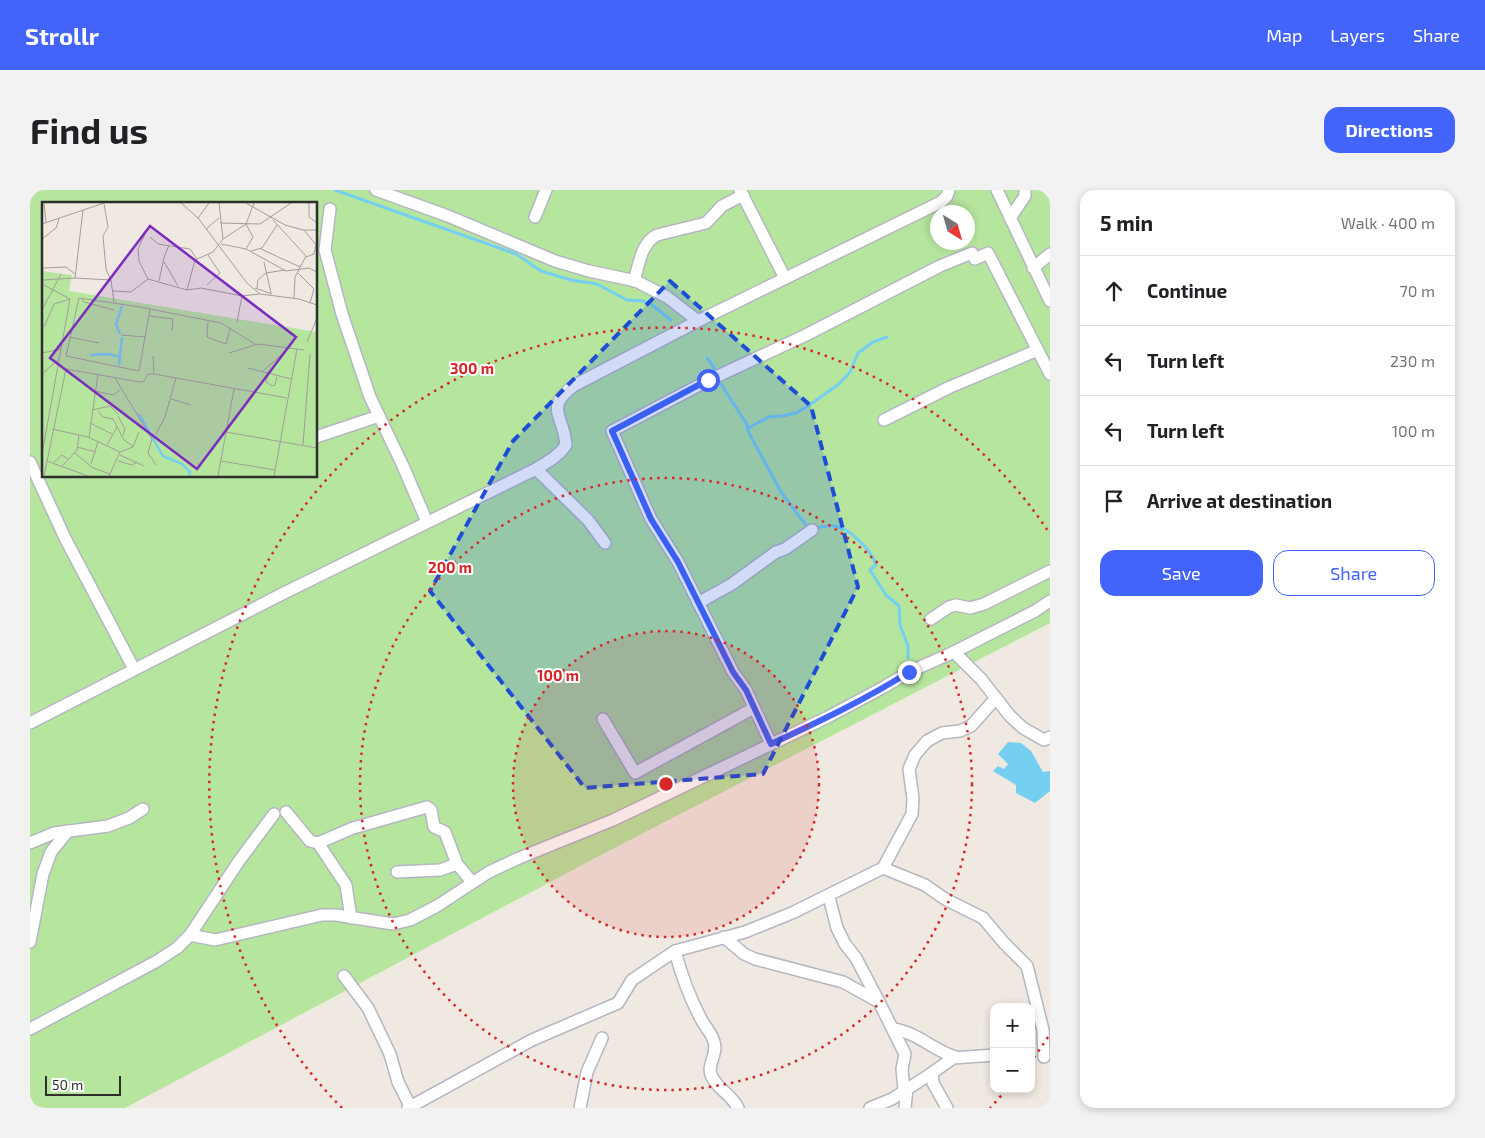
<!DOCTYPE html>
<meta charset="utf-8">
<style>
:root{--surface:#fff;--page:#f2f2f2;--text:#202124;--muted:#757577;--line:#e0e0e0;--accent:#4264fb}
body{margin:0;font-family:"Exo 2",sans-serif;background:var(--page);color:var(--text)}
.controls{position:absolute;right:15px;bottom:15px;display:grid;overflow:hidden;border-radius:10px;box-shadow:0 2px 8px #0003}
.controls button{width:45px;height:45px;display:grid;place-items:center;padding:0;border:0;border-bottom:1px solid var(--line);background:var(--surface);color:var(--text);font:25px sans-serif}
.compass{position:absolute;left:900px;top:15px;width:45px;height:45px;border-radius:50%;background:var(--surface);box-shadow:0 2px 8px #0003;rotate:143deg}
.scale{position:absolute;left:15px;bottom:12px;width:76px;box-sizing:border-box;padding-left:5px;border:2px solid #2e2e2e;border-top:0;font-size:14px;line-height:18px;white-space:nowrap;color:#2e2e2e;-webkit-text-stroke:4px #fff;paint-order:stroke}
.stop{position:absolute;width:15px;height:15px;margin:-11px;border:4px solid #4264fb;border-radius:50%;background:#fff}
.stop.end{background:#4264fb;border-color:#fff;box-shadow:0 1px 5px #0008}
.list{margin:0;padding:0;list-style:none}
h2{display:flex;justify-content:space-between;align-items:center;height:65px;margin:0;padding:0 20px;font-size:21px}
h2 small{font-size:16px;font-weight:400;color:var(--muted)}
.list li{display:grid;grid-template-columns:32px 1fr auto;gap:15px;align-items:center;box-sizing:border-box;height:70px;padding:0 20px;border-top:1px solid var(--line)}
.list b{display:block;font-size:19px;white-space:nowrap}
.list em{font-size:16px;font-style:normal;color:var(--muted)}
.actions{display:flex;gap:10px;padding:15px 20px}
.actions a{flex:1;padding:11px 0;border:1px solid var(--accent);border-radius:15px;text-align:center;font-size:18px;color:var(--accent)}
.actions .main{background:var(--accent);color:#fff}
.icon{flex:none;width:28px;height:28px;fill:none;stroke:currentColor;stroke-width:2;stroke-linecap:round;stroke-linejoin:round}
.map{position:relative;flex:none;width:1020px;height:918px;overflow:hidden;border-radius:15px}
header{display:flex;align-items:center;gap:30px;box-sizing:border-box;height:70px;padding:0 25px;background:var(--accent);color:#fff}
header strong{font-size:24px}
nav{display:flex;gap:28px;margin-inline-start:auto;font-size:18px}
.intro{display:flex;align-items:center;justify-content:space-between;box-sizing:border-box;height:120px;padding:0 30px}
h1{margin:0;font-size:35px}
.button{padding:12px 22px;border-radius:15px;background:var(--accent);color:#fff;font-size:18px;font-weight:700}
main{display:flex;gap:30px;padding:0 30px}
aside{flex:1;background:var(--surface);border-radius:15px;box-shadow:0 2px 8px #0003}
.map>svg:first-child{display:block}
.green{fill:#b6e59e;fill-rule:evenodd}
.water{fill:#75cff0}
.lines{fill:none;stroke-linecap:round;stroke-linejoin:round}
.stream{stroke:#75cff0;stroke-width:3}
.street-casing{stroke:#b4b7c1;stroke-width:14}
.street{stroke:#fff;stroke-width:11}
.route{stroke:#4264fb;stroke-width:6}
.marked{fill:#1d4ed8;fill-opacity:0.2;stroke:#1d4ed8;stroke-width:4;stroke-dasharray:10 6;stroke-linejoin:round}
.ring{fill:none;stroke:#d62828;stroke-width:2.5;stroke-dasharray:2.5 5}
.inset-river{fill:none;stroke:#75cff0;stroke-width:2.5}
.inset-road{fill:none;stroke:#a29e99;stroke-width:1}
.view{fill:#7b2cbf;fill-opacity:0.15;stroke:#7b2cbf;stroke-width:2.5}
.inset-edge{fill:none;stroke:#2e2e2e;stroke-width:2.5}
.centre{fill:#d62828;stroke:#fff;stroke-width:2.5}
.ring-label{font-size:15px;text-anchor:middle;font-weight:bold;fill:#d62828;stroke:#fff;stroke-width:4;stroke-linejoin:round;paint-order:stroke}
</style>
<header>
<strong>Strollr</strong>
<nav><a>Map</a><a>Layers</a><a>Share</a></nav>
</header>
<div class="intro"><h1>Find us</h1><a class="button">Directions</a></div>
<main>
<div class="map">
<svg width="1020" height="918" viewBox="0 0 1020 918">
<rect width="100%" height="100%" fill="#efe9e1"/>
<path class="green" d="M0 0H1020V433L569 666 95 918H0ZM14 14H286V286H14ZM908 22H938V52H908Z"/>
<path class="water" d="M978 552 991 553 1001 561 1013 582 1020 581V601L1005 613 986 603V595L963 581 968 576 974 579 978 574 968 564Z"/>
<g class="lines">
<g class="stream">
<path d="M305 0 486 64 511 81 541 90 567 94 597 110 613 111 621 114 641 130"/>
<path d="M677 168 685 179"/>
<path d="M691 194 716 233 719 243 751 302 778 338"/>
<path d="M718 238 739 227 752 226 766 223 778 216 809 194 820 182 828 163 843 152 857 147"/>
<path d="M784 338C790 338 798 335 804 336 819 337 842 361 846 375L840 380 856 405 869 416 870 435 878 456V468"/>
</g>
<g class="street-casing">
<g id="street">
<path d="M346 0 418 26 525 71 559 81 606 91 637 107 668 131"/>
<path d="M710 0 755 88"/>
<path d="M967 0 1020 111"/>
<path d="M300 19 295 60 312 124 340 207 373 276 397 332"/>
<path d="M505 27 516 0"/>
<path d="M980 28 995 6V0"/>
<path d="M1003 78 1020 64"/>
<path d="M604 91C609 75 611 53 627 45L676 33 692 16 713 5"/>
<path d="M854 230 920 197 1008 160"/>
<path d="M286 247 349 226"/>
<path d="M0 272 35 348 104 479"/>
<path d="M506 279 558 330 575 353"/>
<path d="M668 413 702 394 746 362 755 359 782 340"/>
<path d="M901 429 919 417 926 415 940 418 954 414 1020 381"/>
<path d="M924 462 951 489 980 526 993 538 1014 550 1020 547"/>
<path d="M573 529 605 583 724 518"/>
<path d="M0 533 254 403 506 279C517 272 529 266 536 255 534 225 513 218 545 195L668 131 911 12 917 6 919 0"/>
<path d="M741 554 716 500 703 482 648 372 621 329 582 241 677 191 776 145 910 76 942 63 945 69 958 63 1020 184"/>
<path d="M256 622 280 651 288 653"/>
<path d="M0 653 24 643 78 636 99 628 113 619"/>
<path d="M853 678 895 695 915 709 953 728 974 753 997 776 1013 840 1014 867"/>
<path d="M367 682 410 680 427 674"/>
<path d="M799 707 807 738 815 754 826 768 849 812"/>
<path d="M321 728 316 695 288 653 323 638 397 617 401 620 404 637 415 642 427 674 442 692"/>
<path d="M160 745 185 750 292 725H306L363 734 380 730 407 716 459 682 489 668 583 630 796 528 854 497 879 482 924 462 1005 421 1020 411"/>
<path d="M694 747 714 764 725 769 813 792 849 812 875 864 872 879 874 900"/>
<path d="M0 752 13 684 21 662 38 641"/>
<path d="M645 761C651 784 660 808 671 829 675 837 682 843 684 852 688 864 677 874 681 885 687 899 702 905 708 918"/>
<path d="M314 786 338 818 360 864 368 892 380 916"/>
<path d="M0 839 127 771 147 758 160 745 209 671 244 624"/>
<path d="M863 839C887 842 904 861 926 867"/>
<path d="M902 883 903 893 917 918"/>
<path d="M378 918 502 850 588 813 602 790 645 761 715 742 762 723 853 678 882 624 883 609 879 579 885 565 897 551 912 543 930 541 941 536 966 508"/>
<path d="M550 918 557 882 572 848"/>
<path d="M840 918 862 909 902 883 923 868 964 865"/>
<path d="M875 918 877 898"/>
</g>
</g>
<use href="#street" class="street"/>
</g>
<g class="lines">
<path class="route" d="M678 190 582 241 621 329 648 372 703 482 716 500 741 554C788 532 835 510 879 482"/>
</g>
<path class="marked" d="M640 91 781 216 828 397 733 584 555 598 400 401 483 251Z"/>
<circle cx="636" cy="594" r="153" fill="#d62828" fill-opacity=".12"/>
<g class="ring">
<circle cx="636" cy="594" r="153"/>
<circle cx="636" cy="594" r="306"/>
<path d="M1018 847A458 458 0 0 1 1002 870M976 900A458 458 0 0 1 960 918M312 918A458 458 0 1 1 1018 341"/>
</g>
<g transform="translate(12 12)">
<rect width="275" height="275" fill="#efe9e1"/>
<path d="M0 69 30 73 27 89 33 90 275 130V274H0Z" fill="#b6e59e"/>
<path class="inset-river" d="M78 132 74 122 80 104M48 153 67 152 78 155M77 163 80 135M97 212 121 254 140 262 148 270 147 274"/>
<path class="inset-road" d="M2 1 4 20M139 1 156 16 205 81 218 92 257 97 275 103M204 1 243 23 261 28H275M267 1V15L275 21M62 2 66 25 61 34 64 67 69 78M156 16 167 1M231 18 264 54 253 75 252 96M178 21 218 22 249 1M0 22 62 1M204 22 211 35 204 47M164 27 177 16M262 28 274 43 272 52 264 55M103 32 96 47 97 59 106 77M108 35 116 42 148 47 155 57M0 37 14 26 17 17M181 37 204 22 212 1M179 42 204 47 244 69 267 66 275 70M127 43 121 58 136 84M219 47 258 65M209 49 220 46 235 23M222 60 229 91M0 66 24 65 33 72M255 70 272 87 268 101M33 76 69 78 72 100M0 78 33 76 41 8M117 79 121 60M0 82 28 97 0 252M165 83 178 71 166 53M213 86 230 92M215 86 216 78 224 71 243 68M145 88 153 58 171 50 181 37 177 1M71 89 89 90 106 77 145 88 159 86 200 94 217 92M40 96 42 100 72 108M108 107 97 169 24 154 37 96 98 105 179 121 213 142M0 108 19 72M107 114 131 117 130 129M166 120 165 135 178 140 184 142 188 127M195 120 200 94M2 125 12 102 28 97M79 133 104 135M27 135 57 141M265 140 275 116M0 151 19 147M187 151 216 142 262 148M111 154 112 172M206 166 249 177M220 170 247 146M0 172 17 157M226 173 224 180 230 184 233 183 235 175M73 176 110 237 106 251 114 263M53 189 71 193 78 188M129 197 149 203M50 208 68 204 77 213M56 209 61 215 71 217 82 238 91 244M76 214 83 227 81 233M48 221 70 232M10 227 46 235 78 250 67 274M184 230 275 246M114 232 123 215 134 176M47 235 56 172M65 243 75 225M261 243 268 152M35 245 54 250M78 250 91 245 97 230M33 251 51 266 68 272M78 253 102 264M5 259 46 274M76 259 90 263 95 260M179 259 233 268M12 260 20 253 26 257M49 262 56 240M21 263 35 248 37 233M2 274 24 167 98 180 102 179 106 172H112L245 196M176 274 192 187M232 274 255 147"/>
<path class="view" d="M108 24 254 135 155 267 8 156Z"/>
<rect width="275" height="275" class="inset-edge"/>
</g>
<circle cx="636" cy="594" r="8" class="centre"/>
<g class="ring-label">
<text x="442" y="184">300 m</text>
<text x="420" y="383">200 m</text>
<text x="528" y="491">100 m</text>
</g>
</svg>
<div class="controls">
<button>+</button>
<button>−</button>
</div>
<svg class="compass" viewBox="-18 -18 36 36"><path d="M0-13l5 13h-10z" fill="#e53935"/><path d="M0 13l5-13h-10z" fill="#757577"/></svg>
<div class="scale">50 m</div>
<div class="stop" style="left:678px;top:190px"></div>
<div class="stop end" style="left:879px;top:482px"></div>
</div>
<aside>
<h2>5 min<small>Walk · 400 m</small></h2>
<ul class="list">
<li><svg class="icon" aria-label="ahead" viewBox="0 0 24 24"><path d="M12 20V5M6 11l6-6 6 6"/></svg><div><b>Continue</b></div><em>70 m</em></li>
<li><svg class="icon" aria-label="left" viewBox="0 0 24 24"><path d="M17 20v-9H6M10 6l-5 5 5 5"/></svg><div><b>Turn left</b></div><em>230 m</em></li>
<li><svg class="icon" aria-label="left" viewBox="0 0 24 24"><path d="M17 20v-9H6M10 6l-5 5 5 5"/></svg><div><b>Turn left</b></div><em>100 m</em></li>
<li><svg class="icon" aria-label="arrive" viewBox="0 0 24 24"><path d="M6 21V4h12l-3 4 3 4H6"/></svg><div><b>Arrive at destination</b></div></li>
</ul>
<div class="actions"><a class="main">Save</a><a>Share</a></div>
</aside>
</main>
